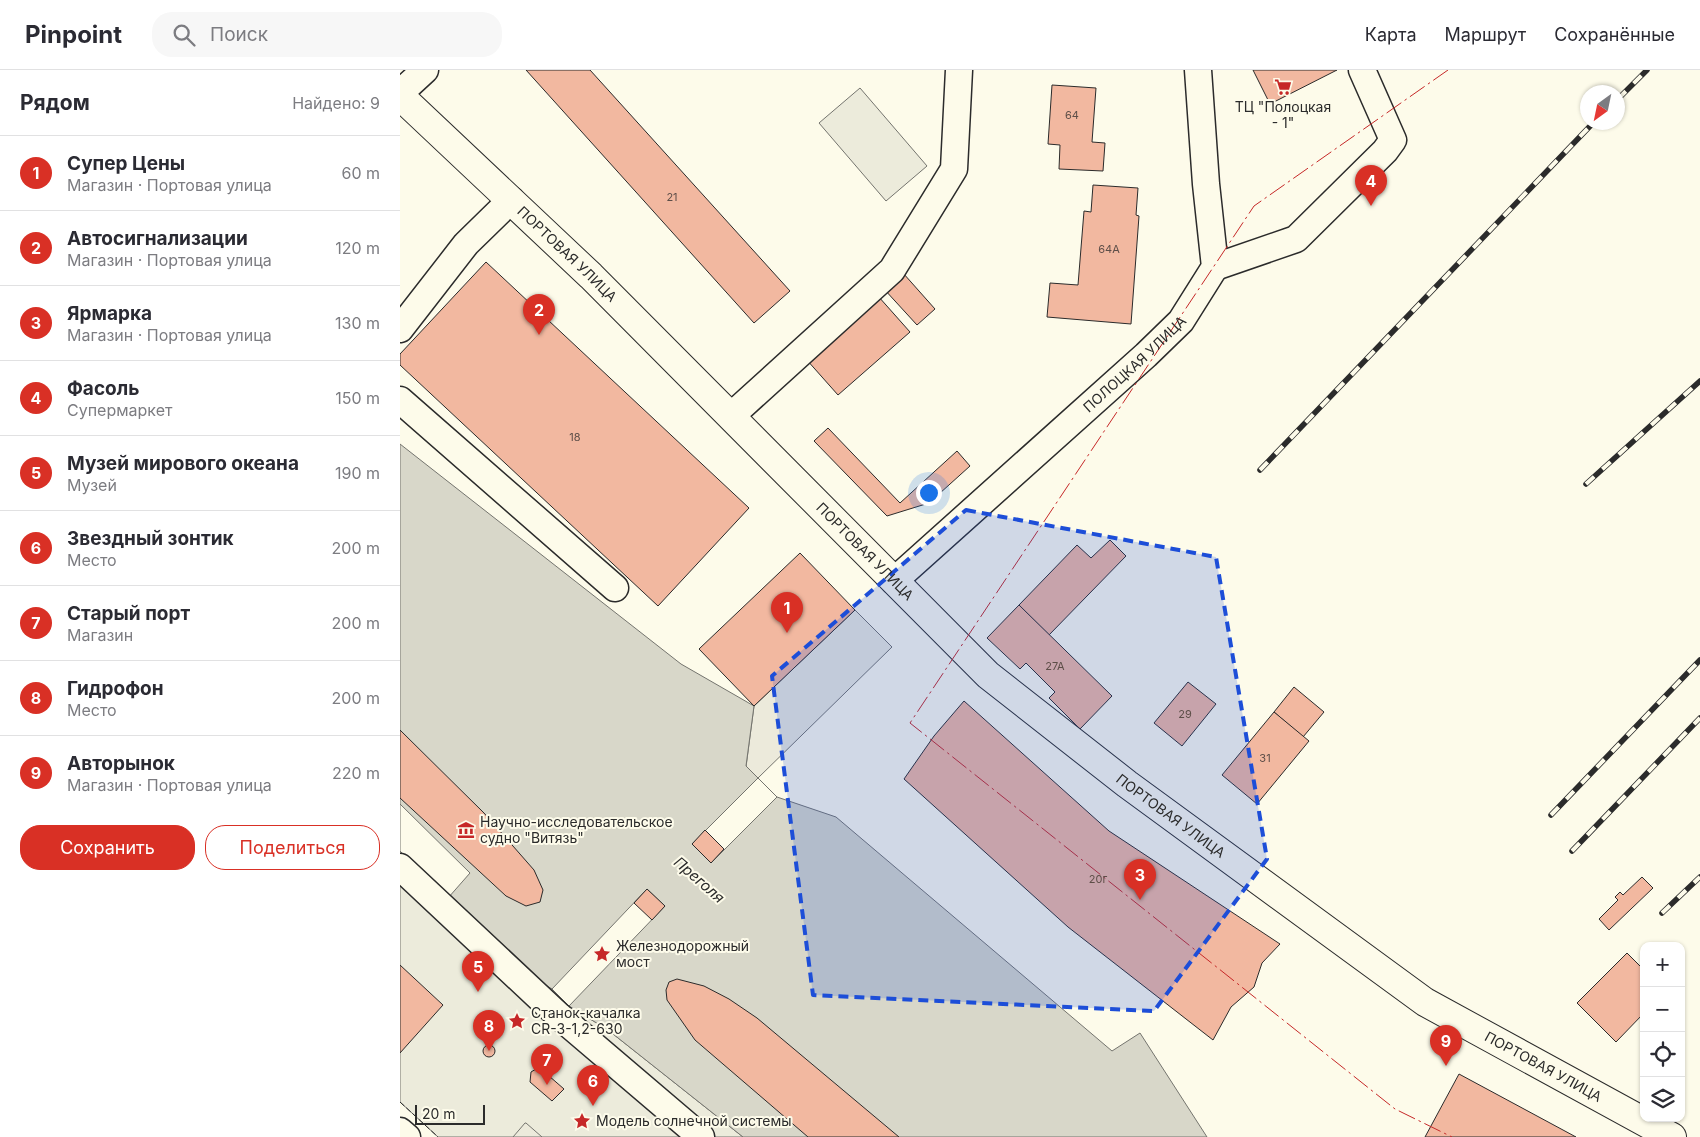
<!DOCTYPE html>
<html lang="ru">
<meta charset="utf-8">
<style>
:root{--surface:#fff;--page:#f7f7f7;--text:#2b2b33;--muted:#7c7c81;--line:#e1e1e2;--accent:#d93025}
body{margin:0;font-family:Inter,sans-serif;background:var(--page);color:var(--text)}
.controls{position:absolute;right:15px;bottom:15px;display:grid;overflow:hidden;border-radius:10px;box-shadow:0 1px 4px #0004}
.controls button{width:45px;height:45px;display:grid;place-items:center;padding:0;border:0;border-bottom:1px solid var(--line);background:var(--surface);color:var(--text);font:25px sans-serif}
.compass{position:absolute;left:1180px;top:15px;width:45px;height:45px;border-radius:50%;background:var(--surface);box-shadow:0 1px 4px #0004;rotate:213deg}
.scale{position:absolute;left:15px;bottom:12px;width:70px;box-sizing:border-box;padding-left:5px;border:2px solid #2b2b2b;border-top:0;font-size:14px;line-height:18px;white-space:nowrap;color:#2b2b2b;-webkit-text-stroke:4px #fdfbea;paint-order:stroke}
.you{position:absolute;left:528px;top:422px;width:18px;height:18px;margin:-12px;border:4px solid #fff;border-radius:50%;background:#1a73e8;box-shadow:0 0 0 8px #1a73e833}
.badge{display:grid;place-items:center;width:32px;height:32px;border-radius:50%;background:var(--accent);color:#fff;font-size:16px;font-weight:700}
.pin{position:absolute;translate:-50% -41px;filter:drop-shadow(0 1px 2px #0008)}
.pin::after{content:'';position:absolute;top:26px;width:18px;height:15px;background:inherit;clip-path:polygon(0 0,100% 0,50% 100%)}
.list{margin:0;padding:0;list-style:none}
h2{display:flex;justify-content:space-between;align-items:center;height:65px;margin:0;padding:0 20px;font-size:21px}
h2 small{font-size:16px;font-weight:400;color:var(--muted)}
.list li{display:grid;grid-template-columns:32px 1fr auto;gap:15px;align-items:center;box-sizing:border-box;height:75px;padding:0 20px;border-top:1px solid var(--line)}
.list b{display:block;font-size:19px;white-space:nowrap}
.list p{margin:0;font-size:16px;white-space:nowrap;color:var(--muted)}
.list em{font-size:16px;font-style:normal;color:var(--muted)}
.actions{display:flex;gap:10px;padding:15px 20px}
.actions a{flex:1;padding:11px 0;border:1px solid var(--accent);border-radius:20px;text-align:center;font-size:18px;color:var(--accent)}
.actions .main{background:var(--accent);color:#fff}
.icon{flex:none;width:28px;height:28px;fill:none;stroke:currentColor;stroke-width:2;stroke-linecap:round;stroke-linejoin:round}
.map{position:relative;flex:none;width:1300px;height:1067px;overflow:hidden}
header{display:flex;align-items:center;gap:30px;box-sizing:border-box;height:70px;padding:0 25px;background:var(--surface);border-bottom:1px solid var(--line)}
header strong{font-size:24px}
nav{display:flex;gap:28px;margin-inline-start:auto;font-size:18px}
.search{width:350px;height:45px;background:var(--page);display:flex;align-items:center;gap:12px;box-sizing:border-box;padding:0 18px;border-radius:20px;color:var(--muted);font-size:19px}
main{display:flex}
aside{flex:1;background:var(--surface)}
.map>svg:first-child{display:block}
.green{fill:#ecebdb;stroke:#74746e}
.parking{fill:#eceadb;stroke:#74746e}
.water{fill:#d8d7c9;stroke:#74746e}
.pier{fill:#fdfbea;stroke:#74746e}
.building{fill:#f2b8a0;stroke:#2b2b2b}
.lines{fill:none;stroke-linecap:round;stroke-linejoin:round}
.minor-casing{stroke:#2b2b2b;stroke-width:29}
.major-casing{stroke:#2b2b2b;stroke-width:30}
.minor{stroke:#fdfbea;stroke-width:26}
.major{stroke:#fdfbea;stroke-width:28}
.rail-casing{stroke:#2b2b2b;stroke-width:5.5}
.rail{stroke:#fdfbea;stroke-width:4;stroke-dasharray:11;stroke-linecap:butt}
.fence{stroke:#2b2b2b;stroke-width:1;stroke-dasharray:6 2.5;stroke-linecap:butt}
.power{stroke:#c62828;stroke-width:1;stroke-dasharray:18 4 2.5 4;stroke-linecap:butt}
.marked{fill:#1d4ed8;fill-opacity:0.2;stroke:#1d4ed8;stroke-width:4;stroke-dasharray:10 6;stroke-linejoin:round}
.labels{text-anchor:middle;stroke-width:4;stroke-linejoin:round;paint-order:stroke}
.number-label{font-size:11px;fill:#5d4e48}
.poi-label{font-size:14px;fill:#2b2b2b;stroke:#fdfbea;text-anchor:start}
.street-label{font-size:14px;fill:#2b2b2b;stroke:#fdfbea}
.water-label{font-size:15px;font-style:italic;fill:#2b2b2b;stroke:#fdfbea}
</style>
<header>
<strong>Pinpoint</strong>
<div class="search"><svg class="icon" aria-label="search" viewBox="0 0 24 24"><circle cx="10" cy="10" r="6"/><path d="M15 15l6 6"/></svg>Поиск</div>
<nav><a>Карта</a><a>Маршрут</a><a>Сохранённые</a></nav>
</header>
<main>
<aside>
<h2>Рядом<small>Найдено: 9</small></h2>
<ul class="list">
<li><span class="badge">1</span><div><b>Супер Цены</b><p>Магазин · Портовая улица</p></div><em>60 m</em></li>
<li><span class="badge">2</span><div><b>Автосигнализации</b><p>Магазин · Портовая улица</p></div><em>120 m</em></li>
<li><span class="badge">3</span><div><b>Ярмарка</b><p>Магазин · Портовая улица</p></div><em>130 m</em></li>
<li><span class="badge">4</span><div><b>Фасоль</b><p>Супермаркет</p></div><em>150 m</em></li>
<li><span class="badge">5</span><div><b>Музей мирового океана</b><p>Музей</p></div><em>190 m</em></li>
<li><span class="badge">6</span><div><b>Звездный зонтик</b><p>Место</p></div><em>200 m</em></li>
<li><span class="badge">7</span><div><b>Старый порт</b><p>Магазин</p></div><em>200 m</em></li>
<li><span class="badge">8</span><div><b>Гидрофон</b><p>Место</p></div><em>200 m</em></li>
<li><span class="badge">9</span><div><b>Авторынок</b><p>Магазин · Портовая улица</p></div><em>220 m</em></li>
</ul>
<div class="actions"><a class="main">Сохранить</a><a>Поделиться</a></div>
</aside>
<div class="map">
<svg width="1300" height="1067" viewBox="0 0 1300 1067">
<rect width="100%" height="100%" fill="#fdfbea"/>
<g class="green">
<path d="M460 18 527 96 486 131 419 53Z"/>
<path d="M0 781 107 892 152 919 169 936 208 960 343 1067H38L0 1032Z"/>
</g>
<g class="parking">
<path d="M455 540 492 577 358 708 346 697 354 636Z"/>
<path d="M125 1053H126L142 1067H113Z"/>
</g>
<path class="water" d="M0 374 281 594 354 636 346 696 377 727 436 747 712 981 740 963 807 1067H343L208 960 169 936 152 919 107 892 93 873 0 781Z"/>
<g class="pier">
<path d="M358 708 377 727 311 793 292 774Z"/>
<path d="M0 734 70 803 48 828 0 781Z"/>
<path d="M247 819 265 836 169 936 152 919Z"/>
</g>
<g class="building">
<path d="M126 0H190L390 221 354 253Z"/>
<path d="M853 0H937L870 34Z"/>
<path d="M652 15 696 18 692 72 705 73 703 101 659 99 660 75 648 74Z"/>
<path d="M693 115 738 118 736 145 739 146 731 254 647 247 650 213 678 215 684 141 691 142Z"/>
<path d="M86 192 349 438 258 536 0 295V284Z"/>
<path d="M503 203 535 239 517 255 484 219Z"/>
<path d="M478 226 510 262 438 325 406 289Z"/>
<path d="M428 358 500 433 557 381 570 396 529 433 487 446 414 371Z"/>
<path d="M710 470 726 486 649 565 619 535 677 475 691 488Z"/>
<path d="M400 483 455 540 354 636 299 579Z"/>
<path d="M619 535 712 626 680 659 649 628 655 622 626 593 620 599 587 568Z"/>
<path d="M788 612 816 634 782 676 754 653Z"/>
<path d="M894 617 924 642 903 667 874 642Z"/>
<path d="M564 631 709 761 880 874 862 893 854 917 831 937 813 970 668 857 504 709 534 666Z"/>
<path d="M874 642 909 671 857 734 822 705Z"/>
<path d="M0 660 84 743 134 800 143 820 140 832 126 836 106 826 0 728Z"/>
<path d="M305 760 324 779 311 793 292 774Z"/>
<path d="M1242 807 1253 818 1209 860 1199 849 1218 830 1215 827 1220 822 1223 825Z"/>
<path d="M247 819 265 836 252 850 234 833Z"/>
<path d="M1227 883 1244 900V943L1216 972 1177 933Z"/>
<path d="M0 895 43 935 0 983Z"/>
<path d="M277 909 304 916 329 929 357 948 499 1067H408L295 970 267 930 266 920 269 912Z"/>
<circle cx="89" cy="981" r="6"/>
<path d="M136 999H141L164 1019 152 1031 130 1012 131 1002Z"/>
<path d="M1059 1004 1176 1067H1025Z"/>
</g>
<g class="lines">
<g class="minor-casing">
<g id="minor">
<path d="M0 23 25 0"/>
<path d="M815 197 896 169 985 81 993 70 962 0"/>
<path d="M0 259 66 174 111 130"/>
<path d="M0 330 215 518"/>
<path d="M331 346 492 200 554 99 559 0"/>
<path id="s1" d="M494 511 746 285 781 251 815 197 806 114 798 0"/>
<path d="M0 797 159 946 301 1067"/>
<path d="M0 1061 7 1067"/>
</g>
</g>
<g class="major-casing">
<g id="major">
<path id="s2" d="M0 26 191 206 588 605 727 714 1025 932 1272 1067"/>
</g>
</g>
<use href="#minor" class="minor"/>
<use href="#major" class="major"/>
<g class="rail-casing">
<g id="rail">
<path d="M1218 29 1247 0"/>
<path d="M860 400 1194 52"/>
<path d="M1186 414 1300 311"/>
<path d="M1151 745 1300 590"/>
<path d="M1172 781 1300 648"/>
<path d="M1262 843 1300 807"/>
</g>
</g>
<use href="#rail" class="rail"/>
<path class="fence" d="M0 1032 38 1067"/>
<path class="power" d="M1048 0 854 136 510 653 995 1039 1052 1067"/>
</g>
<path class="marked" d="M566 440 816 487 867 789 754 941 413 925 372 606Z"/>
<defs>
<g id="supermarket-bare" transform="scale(1.35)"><path d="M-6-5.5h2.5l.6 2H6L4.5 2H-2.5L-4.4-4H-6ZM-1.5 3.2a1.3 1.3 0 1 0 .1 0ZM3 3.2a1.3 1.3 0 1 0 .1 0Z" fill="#c62828" stroke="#fdfbea" stroke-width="2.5" paint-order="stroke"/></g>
<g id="museum-bare" transform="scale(1.35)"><path d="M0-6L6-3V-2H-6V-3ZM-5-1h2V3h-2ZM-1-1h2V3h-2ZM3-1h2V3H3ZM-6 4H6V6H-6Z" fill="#c62828" stroke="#fdfbea" stroke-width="2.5" paint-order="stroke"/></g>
<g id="sight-bare" transform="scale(1.35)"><path d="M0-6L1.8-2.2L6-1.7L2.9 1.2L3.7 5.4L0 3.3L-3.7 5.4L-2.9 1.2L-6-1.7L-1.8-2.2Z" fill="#c62828" stroke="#fdfbea" stroke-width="2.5" paint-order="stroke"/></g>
</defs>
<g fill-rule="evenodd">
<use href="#supermarket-bare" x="883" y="17"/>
<use href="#museum-bare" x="66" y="760"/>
<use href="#sight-bare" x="202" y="884"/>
<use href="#sight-bare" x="117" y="951"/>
<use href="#sight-bare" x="182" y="1051"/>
</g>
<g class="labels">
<g class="number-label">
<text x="672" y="49">64</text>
<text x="272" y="131">21</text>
<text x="709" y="183">64А</text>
<text x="175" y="371">18</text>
<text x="655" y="600">27А</text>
<text x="785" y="648">29</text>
<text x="865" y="692">31</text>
<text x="698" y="813">20г</text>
</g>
<g class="poi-label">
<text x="883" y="42" text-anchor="middle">ТЦ "Полоцкая<tspan x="883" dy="16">- 1"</tspan></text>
<text x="80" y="757">Научно-исследовательское<tspan x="80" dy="16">судно "Витязь"</tspan></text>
<text x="216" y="881">Железнодорожный<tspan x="216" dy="16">мост</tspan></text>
<text x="131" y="948">Станок-качалка<tspan x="131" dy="16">CR-3-1,2-630</tspan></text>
<text x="196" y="1056">Модель солнечной системы</text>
</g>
<g class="street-label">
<text dy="5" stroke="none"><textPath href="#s2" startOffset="230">ПОРТОВАЯ УЛИЦА</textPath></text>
<text dy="5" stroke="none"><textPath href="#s1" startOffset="324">ПОЛОЦКАЯ УЛИЦА</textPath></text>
<text dy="5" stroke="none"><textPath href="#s2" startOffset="651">ПОРТОВАЯ УЛИЦА</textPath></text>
<text dy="5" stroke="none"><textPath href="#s2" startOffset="1056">ПОРТОВАЯ УЛИЦА</textPath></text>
<text dy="5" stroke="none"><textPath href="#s2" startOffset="1506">ПОРТОВАЯ УЛИЦА</textPath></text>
</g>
<g class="water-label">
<text transform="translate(299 810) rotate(41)" y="5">Преголя</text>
</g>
</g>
</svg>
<div class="controls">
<button>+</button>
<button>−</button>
<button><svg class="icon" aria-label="locate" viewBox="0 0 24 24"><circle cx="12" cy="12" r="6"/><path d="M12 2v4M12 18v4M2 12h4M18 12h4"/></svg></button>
<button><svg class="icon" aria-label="layers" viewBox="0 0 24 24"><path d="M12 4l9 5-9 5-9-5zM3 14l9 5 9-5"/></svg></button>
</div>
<svg class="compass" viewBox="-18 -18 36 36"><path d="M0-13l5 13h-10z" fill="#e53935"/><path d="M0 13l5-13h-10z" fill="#7c7c81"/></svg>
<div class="scale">20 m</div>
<div class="you"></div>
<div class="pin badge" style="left:387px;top:563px">1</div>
<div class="pin badge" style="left:139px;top:265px">2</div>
<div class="pin badge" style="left:740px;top:830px">3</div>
<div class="pin badge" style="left:971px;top:136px">4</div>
<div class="pin badge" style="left:78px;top:922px">5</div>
<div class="pin badge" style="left:193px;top:1036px">6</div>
<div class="pin badge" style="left:147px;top:1015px">7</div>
<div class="pin badge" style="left:89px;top:981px">8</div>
<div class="pin badge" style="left:1046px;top:996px">9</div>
</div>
</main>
